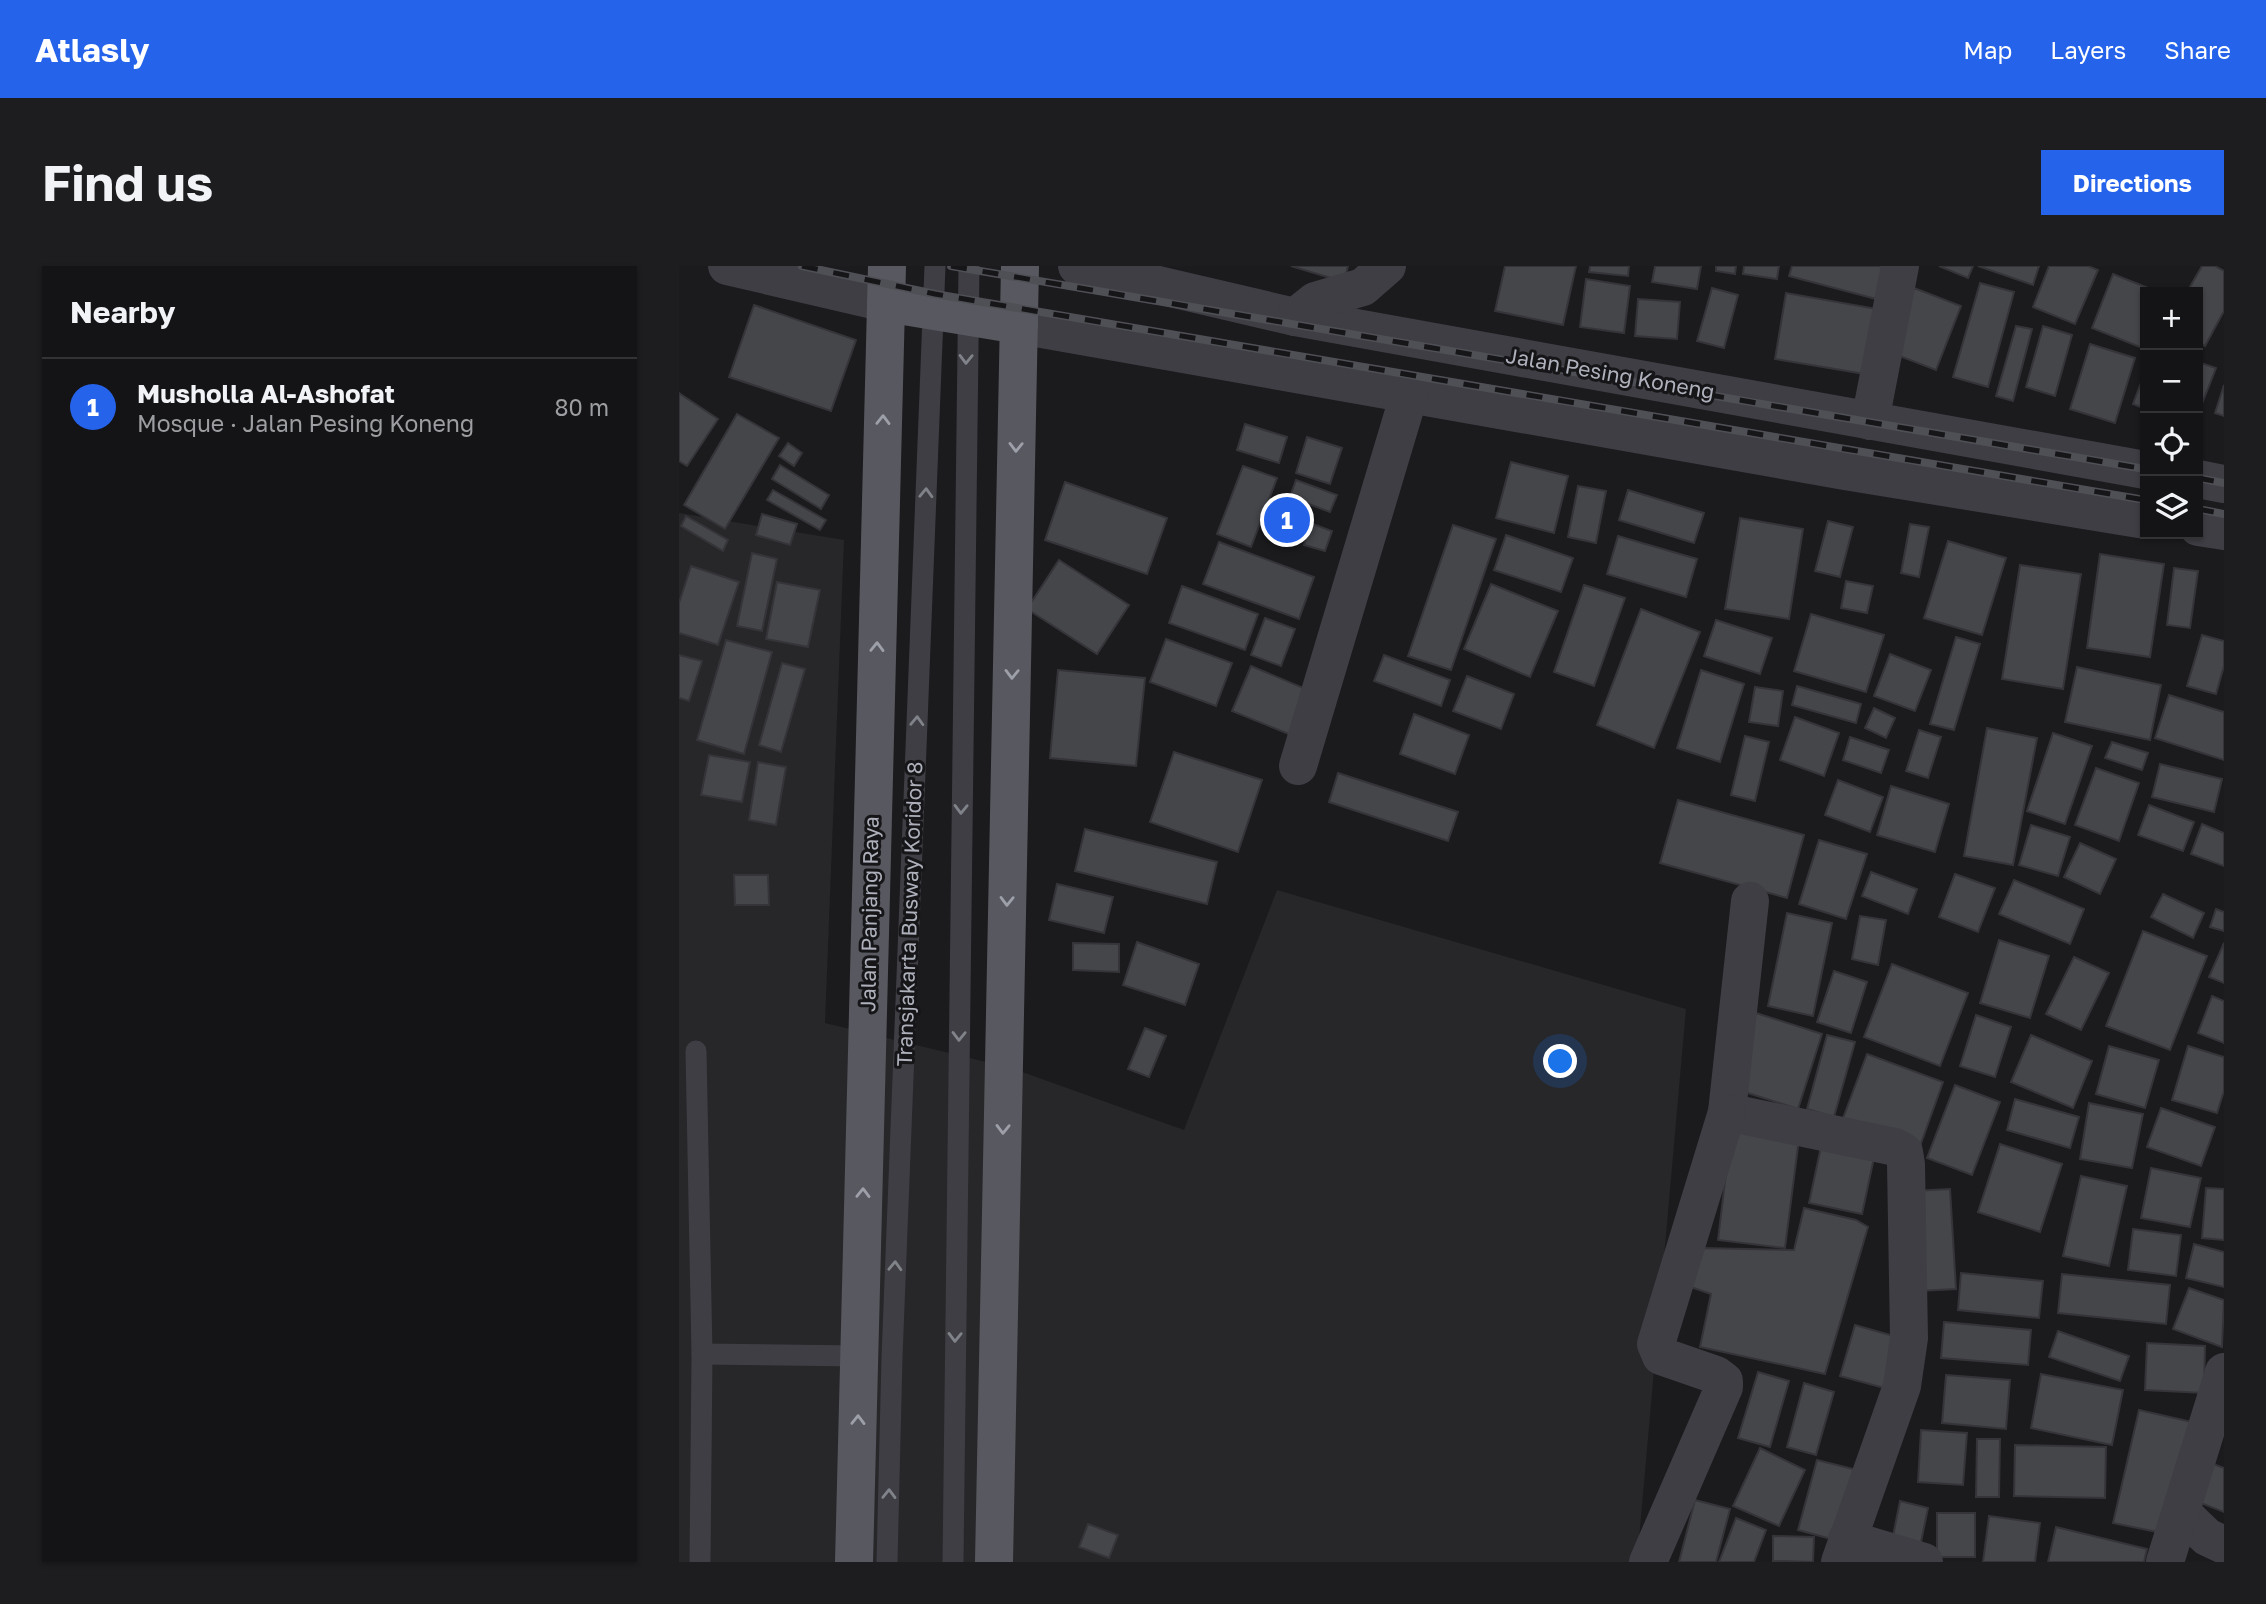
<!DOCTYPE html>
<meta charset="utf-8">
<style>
:root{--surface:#141416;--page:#1d1d1f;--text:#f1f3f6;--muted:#9d9ea1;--line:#333335;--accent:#2563eb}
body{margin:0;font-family:"Golos Text",sans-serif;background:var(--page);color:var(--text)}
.controls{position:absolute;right:21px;top:21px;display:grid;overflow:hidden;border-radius:0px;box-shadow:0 2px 5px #0004}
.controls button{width:63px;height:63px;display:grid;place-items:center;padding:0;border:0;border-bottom:2px solid var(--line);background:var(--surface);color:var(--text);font:35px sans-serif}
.you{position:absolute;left:882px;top:796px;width:24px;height:24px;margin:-18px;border:5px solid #fff;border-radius:50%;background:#1a73e8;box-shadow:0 0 0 10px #1a73e833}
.badge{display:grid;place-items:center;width:46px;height:46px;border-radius:50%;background:var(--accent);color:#fff;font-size:23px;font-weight:700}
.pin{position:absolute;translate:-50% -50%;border:4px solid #fff;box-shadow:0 2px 7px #0006}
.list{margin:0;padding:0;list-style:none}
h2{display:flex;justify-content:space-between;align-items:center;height:91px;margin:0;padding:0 28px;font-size:30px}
h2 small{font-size:23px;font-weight:400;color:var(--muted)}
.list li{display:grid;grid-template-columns:46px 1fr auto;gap:21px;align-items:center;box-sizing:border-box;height:98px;padding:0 28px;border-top:2px solid var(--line)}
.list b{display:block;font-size:26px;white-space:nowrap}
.list p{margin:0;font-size:23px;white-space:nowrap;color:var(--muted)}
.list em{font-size:23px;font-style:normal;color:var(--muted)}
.icon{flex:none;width:38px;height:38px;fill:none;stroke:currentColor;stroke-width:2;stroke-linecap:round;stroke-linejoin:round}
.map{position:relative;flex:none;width:1545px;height:1296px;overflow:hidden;border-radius:0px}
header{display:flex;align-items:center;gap:42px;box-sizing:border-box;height:98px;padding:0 35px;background:var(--accent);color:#fff}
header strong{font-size:33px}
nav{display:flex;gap:38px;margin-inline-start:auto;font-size:24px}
.intro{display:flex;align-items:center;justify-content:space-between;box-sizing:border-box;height:168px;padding:0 42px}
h1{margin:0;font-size:49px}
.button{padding:18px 32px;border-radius:0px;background:var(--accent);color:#fff;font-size:24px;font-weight:700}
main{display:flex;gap:42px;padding:0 42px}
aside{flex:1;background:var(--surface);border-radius:0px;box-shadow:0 2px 5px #0004}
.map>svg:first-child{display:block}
.built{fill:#27272a}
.building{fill:#45464a;stroke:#353539;stroke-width:2}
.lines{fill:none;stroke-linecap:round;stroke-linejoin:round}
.service{stroke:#3e3e44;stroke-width:21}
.minor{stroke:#3e3e44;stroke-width:38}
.primary{stroke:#585960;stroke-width:38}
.rail-casing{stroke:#4f5056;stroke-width:8}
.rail{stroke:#161518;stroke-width:5;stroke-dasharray:16;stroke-linecap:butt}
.oneway{stroke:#81838b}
.oneway2{stroke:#9d9fa9}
.labels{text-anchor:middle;stroke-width:6;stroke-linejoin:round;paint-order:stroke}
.street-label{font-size:21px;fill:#aeb1bb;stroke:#161518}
</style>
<header>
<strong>Atlasly</strong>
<nav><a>Map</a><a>Layers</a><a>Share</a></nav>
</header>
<div class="intro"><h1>Find us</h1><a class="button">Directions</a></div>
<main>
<aside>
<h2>Nearby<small></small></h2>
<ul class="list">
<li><span class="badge">1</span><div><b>Musholla Al-Ashofat</b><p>Mosque · Jalan Pesing Koneng</p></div><em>80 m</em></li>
</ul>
</aside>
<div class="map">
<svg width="1545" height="1296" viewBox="0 0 1545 1296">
<rect width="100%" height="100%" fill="#1b1a1d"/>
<path class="built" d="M0 247 165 274 146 757 332 802 505 864 598 624 1007 743 958 1296H0Z"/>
<g class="building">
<path d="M612 0H669L665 16Z"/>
<path d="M826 0H897L884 59 816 45Z"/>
<path d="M911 0H950L949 10 910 6Z"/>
<path d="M976 0H1022L1018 23 973 16Z"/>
<path d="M1037 0H1057L1056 8 1037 5Z"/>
<path d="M1065 0H1100L1098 13 1064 8Z"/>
<path d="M1113 0H1206L1197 33 1110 10Z"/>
<path d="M1260 0H1294L1289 12Z"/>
<path d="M1299 0H1360L1354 19Z"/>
<path d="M1370 0H1409L1419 4 1396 58 1354 41Z"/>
<path d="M1523 0H1536L1545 5V45L1526 80 1519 76V26H1508Z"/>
<path d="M1434 8 1479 26H1466V83L1413 62Z"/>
<path d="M907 13 951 20 945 67 901 61Z"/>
<path d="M1301 17 1335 26 1309 121 1274 111Z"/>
<path d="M1033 22 1059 29 1045 82 1018 75Z"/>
<path d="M1235 22 1282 40 1257 104 1210 86Z"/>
<path d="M1107 27 1198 43 1186 108 1096 93Z"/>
<path d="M959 33 1001 36 998 73 956 70Z"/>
<path d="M75 39 177 74 152 145 50 111Z"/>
<path d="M1337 60 1353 63 1334 135 1317 130Z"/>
<path d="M1364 60 1393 69 1376 130 1347 121Z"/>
<path d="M1411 78 1456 92 1436 157 1391 143Z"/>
<path d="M1519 96 1537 102 1519 148Z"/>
<path d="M1466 106V143L1454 138Z"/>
<path d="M1545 119V150L1536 147Z"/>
<path d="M0 127 39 153 8 200 0 195Z"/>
<path d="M58 148 100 172 46 263 5 239Z"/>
<path d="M566 158 608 171 600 197 558 184Z"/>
<path d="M628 171 663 182 651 218 617 207Z"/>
<path d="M109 177 123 187 115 200 100 190Z"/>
<path d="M832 196 889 210 875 267 817 252Z"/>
<path d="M101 199 150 229 142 243 93 213Z"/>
<path d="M564 200 598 212 572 281 538 268Z"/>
<path d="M617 214 658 229 651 246 611 231Z"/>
<path d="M386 216 488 252 468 308 366 274Z"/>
<path d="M899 220 927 225 917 277 889 271Z"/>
<path d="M94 224 147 254 141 264 88 234Z"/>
<path d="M949 224 1025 247 1015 277 940 254Z"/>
<path d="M600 234 628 248 616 273 587 259Z"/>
<path d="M83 248 118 258 111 279 77 269Z"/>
<path d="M7 250 49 274 44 285 2 260Z"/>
<path d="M1061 252 1124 263 1110 353 1046 343Z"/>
<path d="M1149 255 1174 261 1161 311 1136 305Z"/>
<path d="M631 257 653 265 646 285 625 279Z"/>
<path d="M1231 258 1250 261 1240 311 1222 307Z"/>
<path d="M774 259 817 273 772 404 729 390Z"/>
<path d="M827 269 894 292 882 326 815 304Z"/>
<path d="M939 270 1018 293 1007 331 928 308Z"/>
<path d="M1269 275 1327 292 1303 369 1245 352Z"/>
<path d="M540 276 635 311 620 353 524 318Z"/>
<path d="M73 287 98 293 83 365 58 360Z"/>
<path d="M1421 288 1485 298 1471 391 1408 382Z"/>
<path d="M380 294 450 339 418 388 348 343Z"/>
<path d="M1341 299 1402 308 1384 423 1323 413Z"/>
<path d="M12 300 60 316 39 379 0 367V337Z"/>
<path d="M1495 302 1519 305 1511 362 1488 359Z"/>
<path d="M1167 315 1194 320 1188 347 1162 342Z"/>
<path d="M98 316 141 324 129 381 87 373Z"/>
<path d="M812 318 879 345 851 411 785 383Z"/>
<path d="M905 319 946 332 915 420 875 406Z"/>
<path d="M503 320 579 348 566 384 490 357Z"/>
<path d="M962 343 1021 366 975 482 918 459Z"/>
<path d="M1132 348 1205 369 1187 426 1115 405Z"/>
<path d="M586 352 616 363 602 400 572 389Z"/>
<path d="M1037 354 1093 372 1081 408 1025 390Z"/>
<path d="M1523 369 1545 375V400L1537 428 1508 420Z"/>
<path d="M1277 371 1301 378 1275 464 1251 458Z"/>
<path d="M487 373 553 397 537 440 471 416Z"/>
<path d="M47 374 93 386 65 488 18 474Z"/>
<path d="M1211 388 1252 404 1236 445 1195 430Z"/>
<path d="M0 389 23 395 10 435 0 432Z"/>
<path d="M705 389 771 414 762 440 695 415Z"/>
<path d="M103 397 126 403 102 486 80 479Z"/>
<path d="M572 400 634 426 617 471 553 445Z"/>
<path d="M1398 401 1482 419 1471 474 1386 456Z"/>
<path d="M379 404 466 412 457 500 371 492Z"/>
<path d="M1022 404 1065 418 1041 496 998 482Z"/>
<path d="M788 410 835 428 822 463 774 445Z"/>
<path d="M1118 420 1182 438 1177 457 1113 439Z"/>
<path d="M1076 421 1104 425 1099 460 1070 456Z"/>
<path d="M1490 429 1545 446V494L1476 472Z"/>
<path d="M1195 442 1216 452 1207 472 1186 462Z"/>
<path d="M735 448 790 469 776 508 721 488Z"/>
<path d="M1116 451 1160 467 1145 510 1101 494Z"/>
<path d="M1308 462 1358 472 1334 599 1285 590Z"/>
<path d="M1240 464 1262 471 1249 512 1227 505Z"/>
<path d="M1374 467 1413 480 1386 558 1348 545Z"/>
<path d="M1066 470 1090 476 1076 535 1052 529Z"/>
<path d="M1171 471 1210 484 1202 507 1164 494Z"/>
<path d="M1433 476 1469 487 1463 504 1426 492Z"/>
<path d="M495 486 583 514 559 586 471 556Z"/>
<path d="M30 489 71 496 63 536 22 529Z"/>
<path d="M79 496 107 501 97 559 70 554Z"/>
<path d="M1481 498 1543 513 1535 546 1473 531Z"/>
<path d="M1417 502 1460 517 1440 575 1396 559Z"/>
<path d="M659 507 779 546 769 575 650 536Z"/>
<path d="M1159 514 1204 531 1191 566 1146 549Z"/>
<path d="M1212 520 1270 538 1256 586 1198 569Z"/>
<path d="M999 534 1125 569 1108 632 981 597Z"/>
<path d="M1470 539 1515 556 1504 585 1459 569Z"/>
<path d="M1523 558 1545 567V600L1512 588Z"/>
<path d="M1352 559 1391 571 1379 610 1340 599Z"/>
<path d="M406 563 538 596 528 638 396 605Z"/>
<path d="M1140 574 1188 588 1167 653 1120 638Z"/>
<path d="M1401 577 1437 593 1421 628 1385 611Z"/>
<path d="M1192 606 1238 623 1229 648 1183 630Z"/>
<path d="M1276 608 1316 622 1299 666 1260 651Z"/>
<path d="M55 609H89L90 639H56Z"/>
<path d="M1335 614 1405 643 1391 678 1320 648Z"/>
<path d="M378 618 434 631 425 667 370 654Z"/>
<path d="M1484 628 1525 647 1514 672 1472 651Z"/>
<path d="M1537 643 1545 646V665L1531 661Z"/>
<path d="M1108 647 1153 657 1134 750 1089 740Z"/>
<path d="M1181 650 1207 654 1199 699 1173 693Z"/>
<path d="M1464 665 1528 690 1491 784 1427 760Z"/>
<path d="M1320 674 1370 690 1351 752 1301 737Z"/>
<path d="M458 676 520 698 506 739 444 719Z"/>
<path d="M394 677 440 678V706L394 704Z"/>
<path d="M1545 677V717L1530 711Z"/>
<path d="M1395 691 1430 707 1402 764 1367 748Z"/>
<path d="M1213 698 1289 727 1261 800 1185 771Z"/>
<path d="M1155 705 1188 716 1172 767 1138 756Z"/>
<path d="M1533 730 1545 735V777L1519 767Z"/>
<path d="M1077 747 1143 768 1119 843 1053 822Z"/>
<path d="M1297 749 1332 761 1316 811 1281 800Z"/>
<path d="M466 762 487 770 470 811 449 803Z"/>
<path d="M1148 769 1176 776 1155 851 1128 843Z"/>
<path d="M1352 769 1413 795 1394 842 1332 816Z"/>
<path d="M1430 780 1480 794 1466 842 1417 828Z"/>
<path d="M1509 780 1545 791V825L1538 847 1493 834Z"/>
<path d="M1188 788 1264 816 1240 883 1163 855Z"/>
<path d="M1276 819 1321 836 1293 909 1248 892Z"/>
<path d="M1336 833 1400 851 1391 882 1328 864Z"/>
<path d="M1410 837 1464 848 1453 902 1401 893Z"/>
<path d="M1482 842 1536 861 1522 900 1468 881Z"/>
<path d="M1053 857 1121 865 1106 982 1039 974Z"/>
<path d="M1143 876 1196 887 1183 948 1130 937Z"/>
<path d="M1321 878 1383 898 1361 966 1299 946Z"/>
<path d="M1472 902 1522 912 1511 961 1462 952Z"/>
<path d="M1402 910 1448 920 1430 1000 1384 990Z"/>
<path d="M1527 922 1545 923V974L1523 972Z"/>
<path d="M1271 923 1277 1023 1240 1025 1233 925Z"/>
<path d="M1125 942 1177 954 1189 961 1146 1108 1021 1081 1032 1028 1012 1021 1024 982 1115 984Z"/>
<path d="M1454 963 1502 969 1497 1010 1449 1004Z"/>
<path d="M1515 978 1545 986V1021L1507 1012Z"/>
<path d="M1282 1007 1364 1015 1360 1052 1279 1044Z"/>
<path d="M1383 1008 1491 1019 1487 1058 1379 1047Z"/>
<path d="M1510 1022 1545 1034 1543 1081 1494 1063Z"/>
<path d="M1265 1056 1352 1064 1349 1099 1262 1092Z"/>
<path d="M1176 1059 1225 1073 1209 1123 1161 1110Z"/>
<path d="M1379 1065 1450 1090 1441 1115 1370 1091Z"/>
<path d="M1468 1077 1526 1080 1525 1127 1466 1124Z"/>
<path d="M1079 1106 1110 1115 1091 1181 1059 1172Z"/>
<path d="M1362 1108 1444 1124 1433 1179 1352 1162Z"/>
<path d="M1267 1109 1331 1114 1327 1163 1263 1157Z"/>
<path d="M1125 1117 1155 1126 1137 1189 1108 1181Z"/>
<path d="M1460 1144 1513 1156 1488 1268 1434 1257Z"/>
<path d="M1242 1164 1288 1167 1284 1219 1239 1216Z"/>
<path d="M1298 1173H1321L1320 1231H1297Z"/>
<path d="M1336 1179 1427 1181 1426 1232 1335 1230Z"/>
<path d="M1081 1182 1126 1204 1100 1260 1054 1240Z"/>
<path d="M1138 1194 1182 1205 1163 1276 1119 1264Z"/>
<path d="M1524 1194 1545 1202V1246L1509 1232Z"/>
<path d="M1016 1234 1051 1243 1037 1296H1000Z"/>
<path d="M1221 1235 1249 1242 1241 1281 1213 1275Z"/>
<rect x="1258" y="1247" width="38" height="44"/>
<path d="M1310 1250 1361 1257 1356 1296H1304Z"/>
<path d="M1057 1252 1087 1264 1075 1296H1040Z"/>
<path d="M409 1258 439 1269 430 1292 400 1281Z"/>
<path d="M1377 1261 1468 1283 1465 1296H1369Z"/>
<path d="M1094 1270 1135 1271 1134 1296 1094 1295Z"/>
</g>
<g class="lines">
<g class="service">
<path d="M17 785 23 1088 21 1296"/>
<path d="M23 1088 180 1090"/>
<path d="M208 1296 213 1091 256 0"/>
<path d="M274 1296 290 0"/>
</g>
<g class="minor">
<path d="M48 0 207 37"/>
<path d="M398 0 616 51 1466 204"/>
<path d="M616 51 636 35 684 21 708 0"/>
<path d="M340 59 1166 205 1466 254"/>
<path d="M1191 155 1221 0"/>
<path d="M1519 213 1545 218"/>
<path d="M1519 261 1545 265"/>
<path d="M619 500 730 129"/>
<path d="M1071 635 1048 846 1216 881 1225 886 1227 898 1230 1072 1223 1120 1161 1296"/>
<path d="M1502 1246 1528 1271 1545 1279"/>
<path d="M1168 1273 1245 1296"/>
<path d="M969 1296 1045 1121V1115L1037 1109 982 1090 977 1078 1048 846"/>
<path d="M1486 1296 1545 1106"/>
</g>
<g class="primary">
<path d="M207 37 340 59"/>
<path d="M175 1296 208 0"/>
<path d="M315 1296 341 0"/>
</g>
<g class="rail-casing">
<g id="rail">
<path d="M123 0 256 28 1466 234"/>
<path d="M272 0 1466 203"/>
<path d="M1519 212 1545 217"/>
<path d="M1519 243 1545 248"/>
</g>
</g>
<use href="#rail" class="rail"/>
</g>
<defs><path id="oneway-chevron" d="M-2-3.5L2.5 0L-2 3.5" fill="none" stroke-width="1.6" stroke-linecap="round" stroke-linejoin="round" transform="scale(1.75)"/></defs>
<g class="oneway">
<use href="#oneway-chevron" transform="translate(287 93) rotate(91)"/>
<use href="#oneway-chevron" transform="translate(247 227) rotate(-88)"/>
<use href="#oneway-chevron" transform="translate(238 455) rotate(-88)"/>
<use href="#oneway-chevron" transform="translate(282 543) rotate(91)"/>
<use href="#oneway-chevron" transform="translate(280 770) rotate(91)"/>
<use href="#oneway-chevron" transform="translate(216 1000) rotate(-88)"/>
<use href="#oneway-chevron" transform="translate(276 1071) rotate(91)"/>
<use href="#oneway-chevron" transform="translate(210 1228) rotate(-89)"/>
</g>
<g class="oneway2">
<use href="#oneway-chevron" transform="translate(204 154) rotate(-89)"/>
<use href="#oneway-chevron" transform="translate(337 181) rotate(91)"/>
<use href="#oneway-chevron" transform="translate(198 381) rotate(-89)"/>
<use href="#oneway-chevron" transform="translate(333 408) rotate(91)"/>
<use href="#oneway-chevron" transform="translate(328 635) rotate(91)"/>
<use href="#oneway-chevron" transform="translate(324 863) rotate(91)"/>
<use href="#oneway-chevron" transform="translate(184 927) rotate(-89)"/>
<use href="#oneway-chevron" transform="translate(179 1154) rotate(-89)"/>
</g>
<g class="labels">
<g class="street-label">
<text transform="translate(931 108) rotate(10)" y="7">Jalan Pesing Koneng</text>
<text transform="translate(191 648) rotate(-89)" y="7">Jalan Panjang Raya</text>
<text transform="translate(231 648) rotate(-88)" y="7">Transjakarta Busway Koridor 8</text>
</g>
</g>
</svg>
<div class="controls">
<button>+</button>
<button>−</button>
<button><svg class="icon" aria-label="locate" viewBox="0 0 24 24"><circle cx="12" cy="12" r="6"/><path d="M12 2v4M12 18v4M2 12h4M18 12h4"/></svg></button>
<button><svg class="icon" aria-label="layers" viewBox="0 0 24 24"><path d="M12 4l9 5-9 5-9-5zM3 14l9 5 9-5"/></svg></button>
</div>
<div class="you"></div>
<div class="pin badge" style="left:608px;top:254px">1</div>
</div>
</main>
